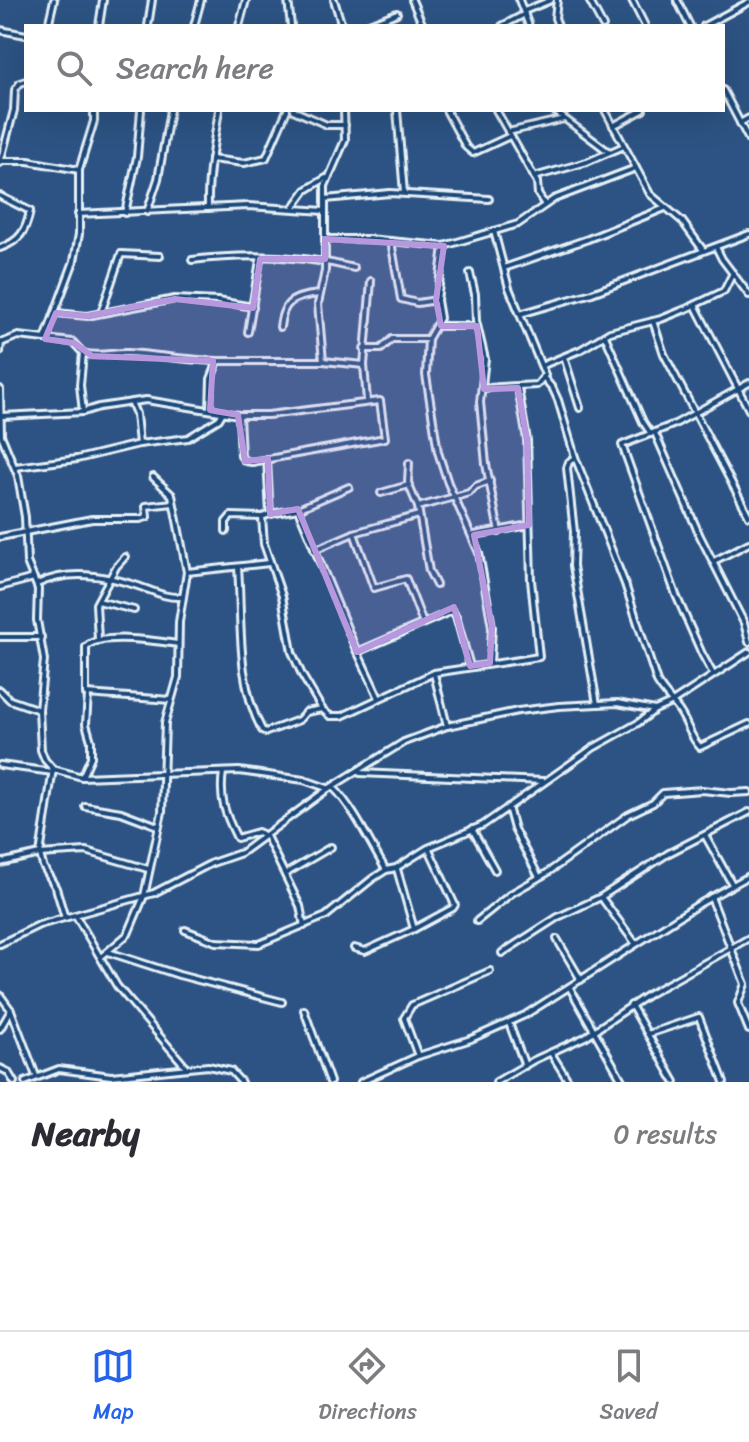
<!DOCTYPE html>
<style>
:root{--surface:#fff;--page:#f2f2f3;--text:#2b2b33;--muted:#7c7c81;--line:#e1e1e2;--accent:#2563eb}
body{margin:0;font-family:Sriracha,sans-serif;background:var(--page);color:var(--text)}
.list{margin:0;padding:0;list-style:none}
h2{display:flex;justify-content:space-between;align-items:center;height:104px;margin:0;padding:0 32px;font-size:34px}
h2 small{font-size:26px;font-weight:400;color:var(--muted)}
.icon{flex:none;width:44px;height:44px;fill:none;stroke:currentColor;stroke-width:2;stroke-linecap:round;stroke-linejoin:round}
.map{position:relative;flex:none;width:749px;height:1082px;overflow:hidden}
.search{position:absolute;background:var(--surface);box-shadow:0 8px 32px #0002;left:24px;right:24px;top:24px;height:88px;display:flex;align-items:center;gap:20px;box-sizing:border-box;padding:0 28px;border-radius:0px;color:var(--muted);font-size:30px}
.sheet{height:248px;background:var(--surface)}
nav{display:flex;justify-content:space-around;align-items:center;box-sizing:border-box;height:112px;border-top:2px solid var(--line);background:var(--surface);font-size:22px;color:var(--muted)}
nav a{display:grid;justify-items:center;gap:4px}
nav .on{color:var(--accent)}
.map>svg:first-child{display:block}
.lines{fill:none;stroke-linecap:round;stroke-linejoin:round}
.minor-casing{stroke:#e8f1f8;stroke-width:10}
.minor{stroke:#1f4a7a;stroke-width:4}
.marked{fill:#b798de;fill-opacity:0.2;stroke:#b798de;stroke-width:6;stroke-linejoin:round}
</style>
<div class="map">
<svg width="749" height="1082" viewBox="0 0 749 1082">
<rect width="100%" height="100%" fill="#2c5383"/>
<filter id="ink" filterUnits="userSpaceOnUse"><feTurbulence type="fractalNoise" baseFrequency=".0125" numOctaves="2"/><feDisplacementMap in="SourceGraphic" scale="16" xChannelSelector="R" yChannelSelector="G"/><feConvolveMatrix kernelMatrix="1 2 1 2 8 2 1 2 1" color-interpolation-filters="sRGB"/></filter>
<g filter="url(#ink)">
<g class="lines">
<g class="minor-casing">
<g id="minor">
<path d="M288 0 291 26"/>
<path d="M334 0 342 26"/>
<path d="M412 0 423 26"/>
<path d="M519 0 529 26"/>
<path d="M557 0 555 18 558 26"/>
<path d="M589 0 603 26"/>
<path d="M632 0 645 26"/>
<path d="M677 0 690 26"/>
<path d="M524 11 551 0"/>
<path d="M48 26 54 0"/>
<path d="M99 26 103 0"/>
<path d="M148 26 152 0"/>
<path d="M194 26 201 0"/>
<path d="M239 26 246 0"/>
<path d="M364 26 397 13"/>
<path d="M502 26 525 14"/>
<path d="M704 26 749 2"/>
<path d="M0 30 26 35"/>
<path d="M723 90 749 140"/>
<path d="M293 110 327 125H345"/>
<path d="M397 110 404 193"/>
<path d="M446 110 466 147 473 153 510 136"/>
<path d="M496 110 537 182 538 194 545 205"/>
<path d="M553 110 609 152"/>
<path d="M605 110 650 194 682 221 703 250"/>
<path d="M740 123 749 118"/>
<path d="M613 126 643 110"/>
<path d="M508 132 564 119"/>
<path d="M211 159 244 163 266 158 287 110"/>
<path d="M1 161H28L79 170"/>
<path d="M0 163 14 110 15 90 20 83 26 81"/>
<path d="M534 177 587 162 624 146"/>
<path d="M0 196 30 211C26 231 20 241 0 248"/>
<path d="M325 199 390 193 489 199"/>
<path d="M208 208C207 175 214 143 219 110"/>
<path d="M293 208 306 190 326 178"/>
<path d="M147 212 158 179 170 110"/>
<path d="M125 213 137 157 141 110"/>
<path d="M78 214 248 206 325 211"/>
<path d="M325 239H368L444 246 518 224 554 199 636 168"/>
<path d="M391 241 401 299 417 303 437 300"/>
<path d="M444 246 437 300 440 318 428 339 426 375 438 452 448 483 479 553 492 627 490 663"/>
<path d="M716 247 722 259 749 295"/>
<path d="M192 260C245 254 302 255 354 268"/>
<path d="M504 268 588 239 665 208"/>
<path d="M470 273 475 294 476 321 485 359 480 402 486 464 499 532"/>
<path d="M695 305 749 410"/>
<path d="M56 313 87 316 175 299 218 301 253 307"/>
<path d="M101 313 121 254 160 256"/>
<path d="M520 314 592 293 749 234"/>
<path d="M653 321 664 354 749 516"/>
<path d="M438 326H477"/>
<path d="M280 327C283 300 294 297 319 294"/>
<path d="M248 332 260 260"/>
<path d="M605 336 643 422 651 434"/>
<path d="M45 339 74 261 79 234V170L94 121V110"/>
<path d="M1 343 18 336 73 342 83 353 80 385 83 412"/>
<path d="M364 349H381L392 339H428"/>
<path d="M0 352 1 342"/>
<path d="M83 353C99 358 112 352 128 353 158 355 188 360 218 361"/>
<path d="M564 357 580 408"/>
<path d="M323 361 318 304 325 271V186L345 140 344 110"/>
<path d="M364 365 367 401"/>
<path d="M543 365 580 350 610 332 661 319 686 309 724 291 733 273"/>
<path d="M544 378 553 389 558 400 575 457 625 584 657 682C663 692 670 699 677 708 687 720 689 736 700 747L749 724"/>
<path d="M483 388 537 385 545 375 509 288 494 231"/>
<path d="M0 389 1 435 18 476 25 517 27 562 38 589 37 620 44 660 39 710 41 750 45 760 53 769 82 777 239 771 304 780 327 788"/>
<path d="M131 402 136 414 139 444"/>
<path d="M210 410 211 379 218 361H323L364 365 371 281"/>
<path d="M2 416 83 412 99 407 146 400 239 415H268L380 401 385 438 252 462 245 461 241 456 239 415"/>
<path d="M655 433 700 536 744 623 749 642"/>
<path d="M575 457 569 462 567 468 574 532 573 566 597 704"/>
<path d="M267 459 270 514 262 517 264 544 282 596 292 652 302 675 322 709 330 716H342L434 673 539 657 531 580 527 440 518 388"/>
<path d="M409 463 408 483 418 507"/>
<path d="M15 467 77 459 139 444 188 438 219 419 222 414"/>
<path d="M381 493 409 485"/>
<path d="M298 509 357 652 452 611 456 616 470 666"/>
<path d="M270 514 298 509 349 487"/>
<path d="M226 531V522L231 516 262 517"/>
<path d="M354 533 374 588 406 579 423 623"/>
<path d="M474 535 529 525"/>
<path d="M0 537 92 519H140L147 517 146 506 173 503"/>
<path d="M314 550 354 533 419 515"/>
<path d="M714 561 749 543"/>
<path d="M238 567C242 620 236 682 262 730L266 732 299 720 306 712 322 709"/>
<path d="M187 572 269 563"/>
<path d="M37 584C70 569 104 575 138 586 153 591 165 598 181 597"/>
<path d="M436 585 429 571 418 507 469 493 476 486 490 481"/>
<path d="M0 587 34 578"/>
<path d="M98 601 134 610"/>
<path d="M0 637H41"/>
<path d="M98 639 96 604 116 567 125 557"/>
<path d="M358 653 379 698"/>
<path d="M434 674 447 726"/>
<path d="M713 674 702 654 676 595 622 445 675 424 749 383"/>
<path d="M0 690 10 700 39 710"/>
<path d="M171 700 86 694V647C99 632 157 641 178 644"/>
<path d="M0 765 53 772"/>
<path d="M53 769 40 854 43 866 56 888 65 918"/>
<path d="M223 772C219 799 225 814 237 838L258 832 266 836 300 906 304 926"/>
<path d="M360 773 543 781"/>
<path d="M82 777 91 757V741L86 724 88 695"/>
<path d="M333 787C356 811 369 842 386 870"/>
<path d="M85 806 121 812 158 826"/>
<path d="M508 807 514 829 539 877"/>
<path d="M472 829 495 870"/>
<path d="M706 837 732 884"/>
<path d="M0 863 40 854 86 851 148 869"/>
<path d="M285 874 331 847"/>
<path d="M601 897 635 943"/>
<path d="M711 897 745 984 738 1003 749 1030"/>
<path d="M76 916 117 986 186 1067"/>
<path d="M477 921 512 893 547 873 628 815 653 803 663 793 702 790 731 793 749 792"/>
<path d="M414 929 453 908 455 905 429 849"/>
<path d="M185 930 216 942 259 944 326 916 372 879 386 870 396 868 428 848 483 825 593 748 638 723 655 710 671 703 749 652"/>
<path d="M557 939 581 980"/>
<path d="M0 944 39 925 154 893 212 863 241 853 328 789 404 742 447 726 518 711 559 706 617 703 655 710"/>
<path d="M354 948 365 951 414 929 397 869"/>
<path d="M108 952 179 975 282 1002"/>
<path d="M502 953 558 917 601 897 669 853 749 812"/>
<path d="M102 956 128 934 144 896 162 812 165 723 178 677 179 622 187 572 172 495 153 477"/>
<path d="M570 988 623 1082"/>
<path d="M0 995 11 1010 36 1076"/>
<path d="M631 1005 675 1082"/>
<path d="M304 1010 330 1082"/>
<path d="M509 1023 525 1066"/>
<path d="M0 1029 11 1010"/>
<path d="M648 1034 699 1017 724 1082"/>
<path d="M551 1053 569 1082"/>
<path d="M418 1056 404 1018 412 1005 490 971"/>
<path d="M0 1068 8 1072 14 1082"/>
<path d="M25 1082 59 1069 111 1076 208 1066 231 1071 241 1082"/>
<path d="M361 1082 418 1056 471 1039 525 1015 699 904 749 876"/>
<path d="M496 1082 534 1060 585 1037 649 994 749 938"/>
</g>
</g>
<use href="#minor" class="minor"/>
</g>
</g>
<path class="marked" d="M325 239 444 246 436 300 441 326H477L484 389 518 388 527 440 529 525 474 535 492 627 490 663 470 666 454 607 357 652 298 509 270 514 268 459 245 461 238 415 210 410 213 361 92 356 74 343 45 339 56 313 87 316 175 299 253 308 260 259H325Z"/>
</svg>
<div class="search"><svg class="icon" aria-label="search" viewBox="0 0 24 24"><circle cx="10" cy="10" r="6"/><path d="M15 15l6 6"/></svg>Search here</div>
</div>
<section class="sheet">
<h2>Nearby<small>0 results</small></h2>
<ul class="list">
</ul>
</section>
<nav>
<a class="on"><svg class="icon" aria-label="map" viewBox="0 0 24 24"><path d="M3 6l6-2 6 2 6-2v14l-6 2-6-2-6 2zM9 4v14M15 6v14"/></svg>Map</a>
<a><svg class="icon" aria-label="directions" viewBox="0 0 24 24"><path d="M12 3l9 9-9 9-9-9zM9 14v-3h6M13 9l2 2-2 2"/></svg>Directions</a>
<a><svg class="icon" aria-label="saved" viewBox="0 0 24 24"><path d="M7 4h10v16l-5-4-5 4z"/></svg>Saved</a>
</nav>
